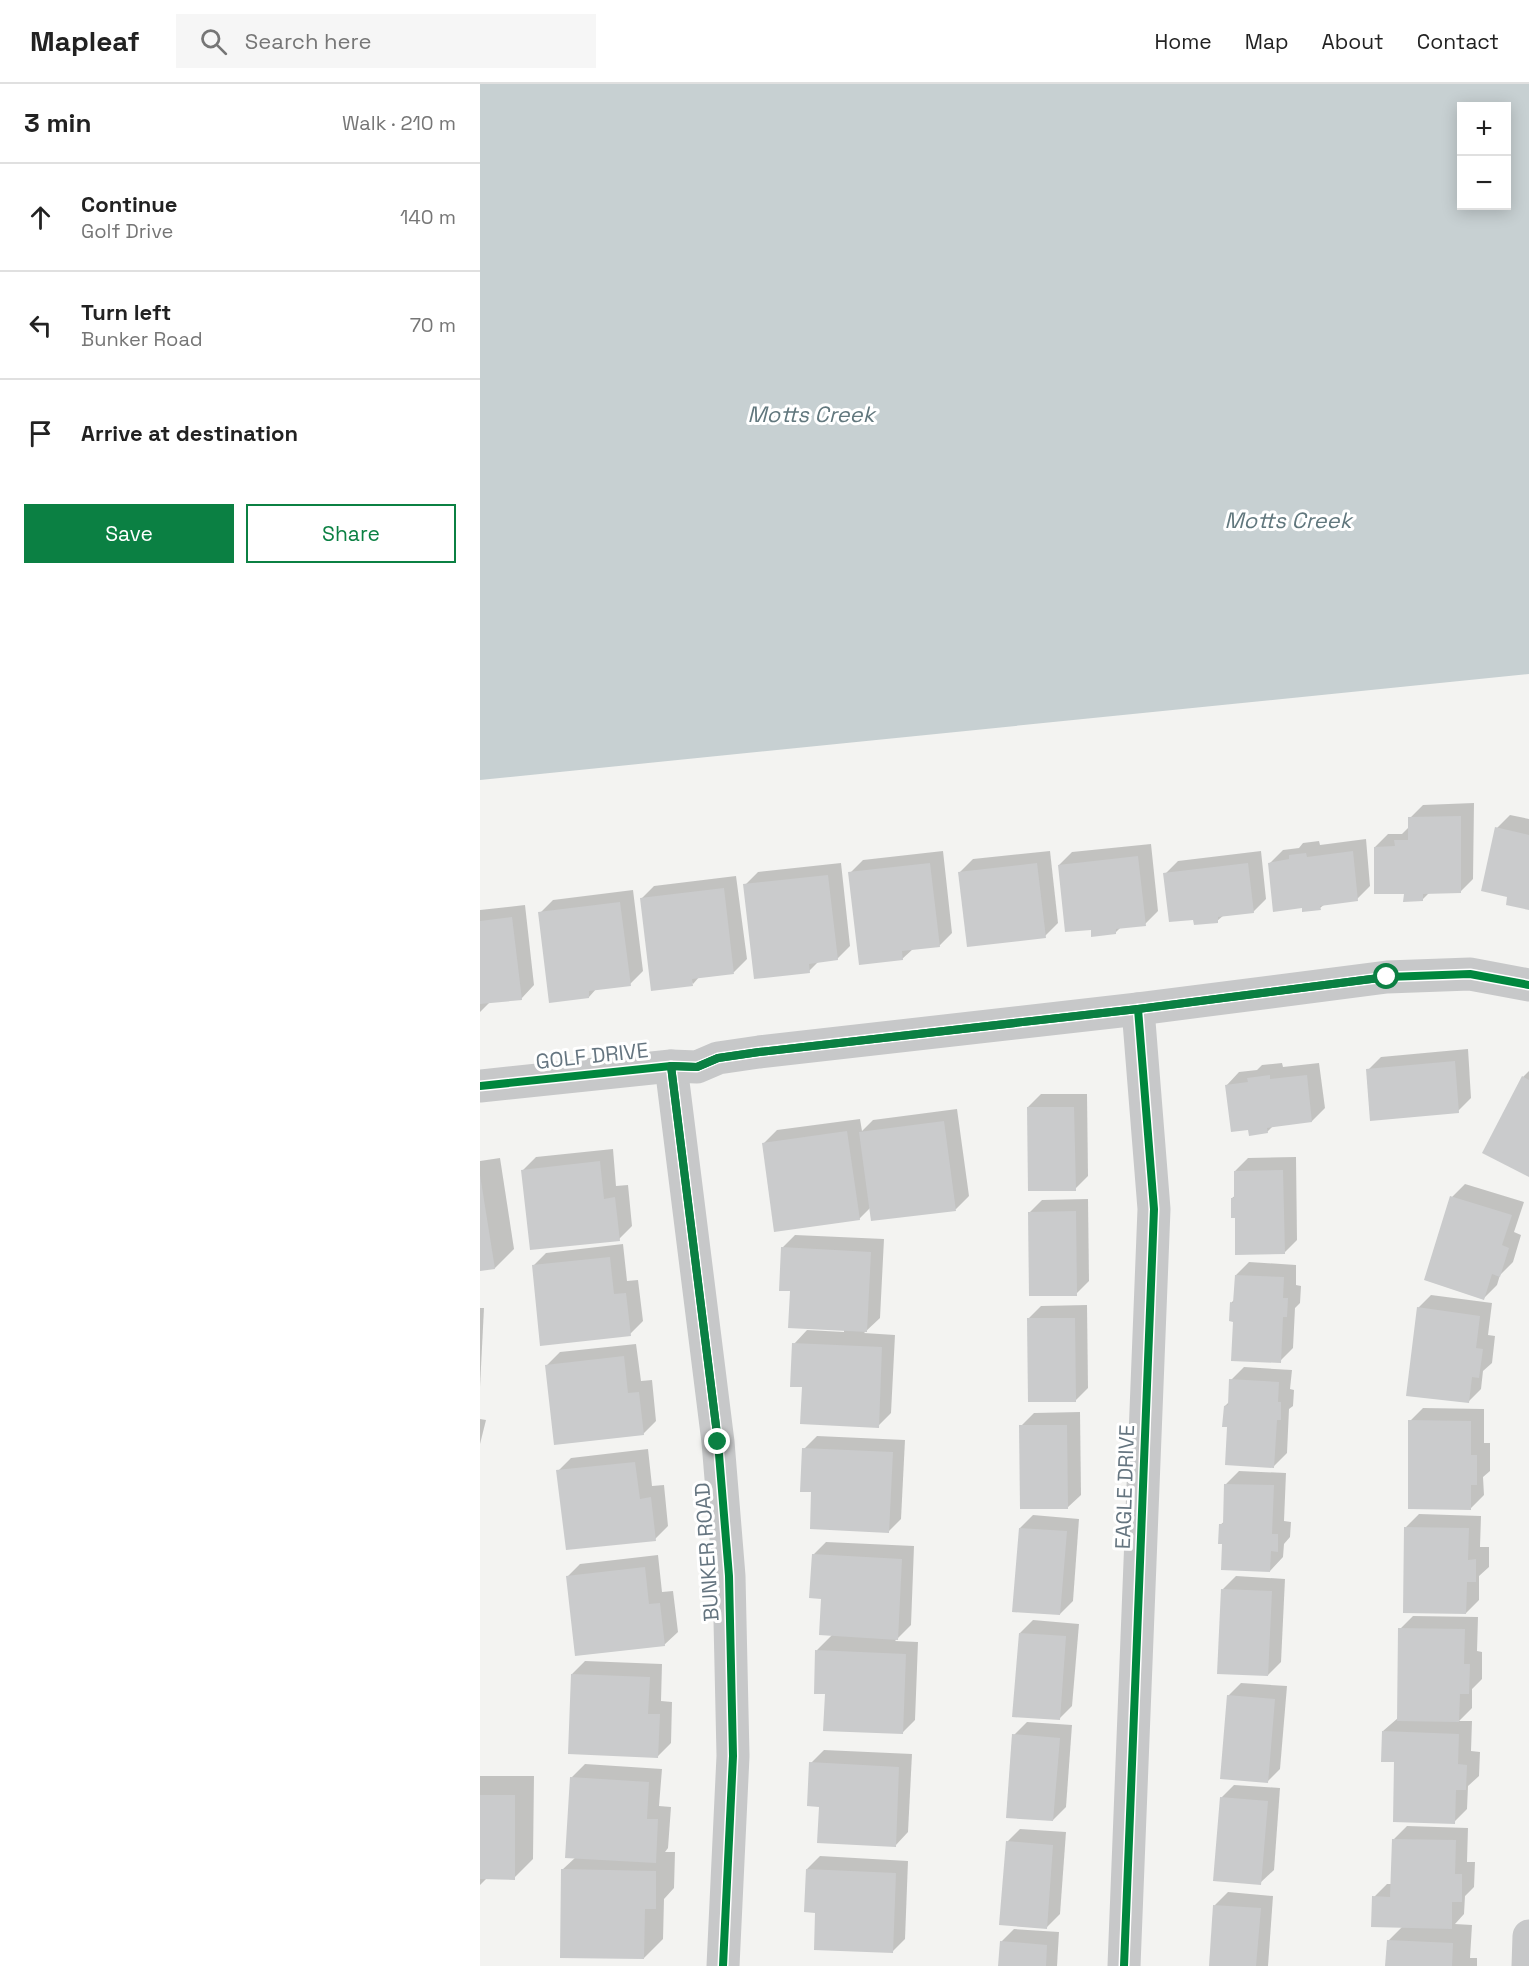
<!DOCTYPE html>
<meta charset="utf-8">
<style>
:root{--surface:#fff;--page:#f6f6f6;--text:#222;--muted:#767676;--line:#e0e0e0;--accent:#0b8043}
body{margin:0;font-family:"Space Grotesk",sans-serif;background:var(--page);color:var(--text)}
.controls{position:absolute;right:18px;top:18px;display:grid;overflow:hidden;border-radius:0px;box-shadow:0 3px 15px #0003}
.controls button{width:54px;height:54px;display:grid;place-items:center;padding:0;border:0;border-bottom:2px solid var(--line);background:var(--surface);color:var(--text);font:30px sans-serif}
.stop{position:absolute;width:18px;height:18px;margin:-14px;border:4px solid #0b8043;border-radius:50%;background:#fff}
.stop.end{background:#0b8043;border-color:#fff;box-shadow:0 2px 6px #0008}
.list{margin:0;padding:0;list-style:none}
h2{display:flex;justify-content:space-between;align-items:center;height:78px;margin:0;padding:0 24px;font-size:26px}
h2 small{font-size:20px;font-weight:400;color:var(--muted)}
.list li{display:grid;grid-template-columns:39px 1fr auto;gap:18px;align-items:center;box-sizing:border-box;height:108px;padding:0 24px;border-top:2px solid var(--line)}
.list b{display:block;font-size:22px;white-space:nowrap}
.list p{margin:0;font-size:20px;white-space:nowrap;color:var(--muted)}
.list em{font-size:20px;font-style:normal;color:var(--muted)}
.actions{display:flex;gap:12px;padding:18px 24px}
.actions a{flex:1;padding:14px 0;border:2px solid var(--accent);border-radius:0px;text-align:center;font-size:21px;color:var(--accent)}
.actions .main{background:var(--accent);color:#fff}
.icon{flex:none;width:33px;height:33px;fill:none;stroke:currentColor;stroke-width:2;stroke-linecap:round;stroke-linejoin:round}
.map{position:relative;flex:none;width:1049px;height:1882px;overflow:hidden}
header{display:flex;align-items:center;gap:36px;box-sizing:border-box;height:84px;padding:0 30px;background:var(--surface);border-bottom:2px solid var(--line)}
header strong{font-size:28px}
nav{display:flex;gap:33px;margin-inline-start:auto;font-size:21px}
.search{width:420px;height:54px;background:var(--page);display:flex;align-items:center;gap:15px;box-sizing:border-box;padding:0 21px;border-radius:0px;color:var(--muted);font-size:22px}
main{display:flex}
aside{flex:1;background:var(--surface)}
.map>svg:first-child{display:block}
.water{fill:#c7d0d2;fill-rule:evenodd}
.shadow{fill:#0003}
.building{fill:#cacbcc}
.lines{fill:none;stroke-linecap:round;stroke-linejoin:round}
.minor{stroke:#c7c8c9;stroke-width:33}
.cycleway-casing{stroke:#fff;stroke-width:11}
.cycleway{stroke:#00873e;stroke-width:8}
.route{stroke:#0b8043;stroke-width:8}
.labels{text-anchor:middle;stroke-width:6;stroke-linejoin:round;paint-order:stroke}
.street-label{font-size:21px;fill:#657580;stroke:#fff}
.water-label{font-size:22px;font-style:italic;fill:#61777d;stroke:#fff}
</style>
<header>
<strong>Mapleaf</strong>
<div class="search"><svg class="icon" aria-label="search" viewBox="0 0 24 24"><circle cx="10" cy="10" r="6"/><path d="M15 15l6 6"/></svg>Search here</div>
<nav><a>Home</a><a>Map</a><a>About</a><a>Contact</a></nav>
</header>
<main>
<aside>
<h2>3 min<small>Walk · 210 m</small></h2>
<ul class="list">
<li><svg class="icon" aria-label="ahead" viewBox="0 0 24 24"><path d="M12 20V5M6 11l6-6 6 6"/></svg><div><b>Continue</b><p>Golf Drive</p></div><em>140 m</em></li>
<li><svg class="icon" aria-label="left" viewBox="0 0 24 24"><path d="M17 20v-9H6M10 6l-5 5 5 5"/></svg><div><b>Turn left</b><p>Bunker Road</p></div><em>70 m</em></li>
<li><svg class="icon" aria-label="arrive" viewBox="0 0 24 24"><path d="M6 21V4h12l-3 4 3 4H6"/></svg><div><b>Arrive at destination</b></div></li>
</ul>
<div class="actions"><a class="main">Save</a><a>Share</a></div>
</aside>
<div class="map">
<svg width="1049" height="1882" viewBox="0 0 1049 1882">
<rect width="100%" height="100%" fill="#f3f3f1"/>
<path class="water" d="M0 0H1049V590L0 696ZM982 22H1026V122H982Z"/>
<g class="shadow">
<path d="M994 719 993 795 980 808H950L942 816 895 763 908 750H922L930 742V734L943 721Z"/>
<path d="M1030 731 1049 735V825L1029 812 1017 744Z"/>
<path d="M886 755 890 802 877 815 845 820 840 824 823 822 790 779 803 766 819 764 823 759 839 757 840 761Z"/>
<path d="M671 760 678 827 665 840 641 843 636 848 612 844 579 781 592 768Z"/>
<path d="M463 767 472 849 459 862 433 865 422 875 370 789 383 776Z"/>
<path d="M570 767 578 839 565 852 480 788 493 775Z"/>
<path d="M781 767 786 815 773 828 744 831 737 837 685 790 698 777Z"/>
<path d="M361 779 370 862 357 875 339 877 329 887 265 801 278 788Z"/>
<path d="M256 792 267 875 254 888 220 892 213 900 161 815 174 802Z"/>
<path d="M153 806 163 887 150 900 117 904 109 913 60 829 73 816Z"/>
<path d="M45 821 54 901 41 915 10 918 0 928V826Z"/>
<path d="M988 965 991 1014 978 1027 888 986 901 973Z"/>
<path d="M802 979 803 983 839 979 845 1024 832 1037 793 1042 787 1048 746 1002 759 988 777 986 782 981Z"/>
<path d="M1049 987V1091L1043 993Z"/>
<path d="M561 1010H607L608 1092 595 1105 548 1023Z"/>
<path d="M477 1025 489 1112 476 1125 392 1136 390 1124 379 1135 284 1059 297 1046 380 1035 382 1047 393 1036Z"/>
<path d="M133 1065 136 1102 148 1101 152 1142 139 1155 43 1086 56 1073Z"/>
<path d="M816 1073 817 1156 804 1169 756 1133 752 1114 756 1111 755 1087 768 1074Z"/>
<path d="M20 1074 34 1165 15 1184 0 1186V1077Z"/>
<path d="M985 1100 1044 1118 1034 1148 1041 1151 1033 1178 1020 1191 1017 1201 1004 1214 972 1113Z"/>
<path d="M608 1115 609 1197 596 1210 549 1129 562 1116Z"/>
<path d="M315 1151 404 1155 400 1234 384 1249 415 1251 411 1329 398 1342 323 1302 314 1260 327 1246 364 1248V1245L311 1205 302 1164Z"/>
<path d="M143 1160 147 1197 158 1196 163 1237 150 1250 53 1182 66 1169Z"/>
<path d="M769 1178 816 1181V1201L821 1202 820 1219 815 1224 813 1264 800 1277 751 1219 755 1215 756 1191Z"/>
<path d="M951 1211 1012 1219 1008 1251 1015 1252 1012 1279 1003 1287 1001 1305 988 1318 938 1224Z"/>
<path d="M607 1221 608 1304 595 1317 548 1235 561 1222Z"/>
<path d="M0 1224H4L0 1303Z"/>
<path d="M156 1260 161 1297 172 1296 176 1337 163 1350 67 1281 80 1268Z"/>
<path d="M764 1283 812 1286 810 1305 814 1306 813 1322 809 1325 807 1369 794 1382 748 1342 745 1322 749 1318 751 1296Z"/>
<path d="M943 1324 1004 1325V1359H1010V1387L1003 1393 1004 1411 990 1425 930 1337Z"/>
<path d="M600 1328 601 1411 587 1424 541 1342 554 1329Z"/>
<path d="M0 1335 6 1336 0 1360Z"/>
<path d="M337 1352 425 1356 421 1435 408 1448 333 1407 324 1365Z"/>
<path d="M168 1365 172 1402 184 1401 188 1442 175 1455 78 1387 91 1374Z"/>
<path d="M759 1387 806 1389 804 1437 811 1438 810 1453 804 1460 803 1473 790 1487 740 1441 745 1437 746 1400Z"/>
<path d="M939 1430 1001 1432 1000 1463H1009V1483L999 1492V1516L986 1529 926 1443Z"/>
<path d="M553 1431 599 1435 593 1517 580 1530 540 1444Z"/>
<path d="M346 1458 434 1462 431 1541 415 1557 438 1558 435 1636 422 1649 346 1608 337 1566 352 1551 333 1471Z"/>
<path d="M178 1471 182 1508 193 1507 198 1548 184 1561 87 1493 100 1480Z"/>
<path d="M756 1492 805 1495 801 1578 788 1591 743 1505Z"/>
<path d="M933 1532 998 1533 997 1567 1002 1568V1595L992 1605V1624L979 1637H992L991 1667 1000 1668 999 1692 988 1702 987 1725 974 1738 916 1677 903 1647 918 1634 920 1545Z"/>
<path d="M553 1536 599 1540 592 1622 579 1635 540 1549Z"/>
<path d="M105 1577 182 1580 181 1617 192 1618 191 1659 178 1672 92 1590Z"/>
<path d="M761 1599 807 1602 800 1685 787 1698 748 1612Z"/>
<path d="M547 1638 592 1641 586 1723 573 1736 534 1651Z"/>
<path d="M344 1666 432 1670 428 1748 415 1762 331 1679Z"/>
<path d="M105 1680 182 1685 179 1722 191 1723 188 1764 185 1768H195L194 1804 184 1815 183 1855 164 1874 82 1786 96 1773 91 1694Z"/>
<path d="M0 1692H54L53 1775 34 1794H7L0 1801Z"/>
<path d="M754 1701 800 1704 794 1786 780 1799 741 1714Z"/>
<path d="M927 1742 988 1744 987 1778H995L994 1803 985 1812 984 1830 975 1840 992 1841 990 1874H997V1882H907L908 1857 923 1842 894 1813 907 1800H912L914 1755Z"/>
<path d="M540 1745 586 1748 580 1830 567 1843 527 1758Z"/>
<path d="M340 1772 428 1777 425 1855 412 1868 337 1827 327 1785Z"/>
<path d="M748 1808 793 1812 788 1882H730L735 1821Z"/>
<path d="M534 1845 579 1848 577 1882H519L521 1858Z"/>
</g>
<g class="building">
<path d="M981 732V809L943 810V817L923 818 924 810H894V763L915 762 914 756H928V733Z"/>
<path d="M1015 743 1049 751V826L1026 821 1027 813 1001 807Z"/>
<path d="M873 767 878 817 840 822 841 826 822 828V824L793 828 788 779 809 775V771L826 769 827 773Z"/>
<path d="M658 772 666 842 636 845V850L611 853V846L585 848 578 781Z"/>
<path d="M450 779 460 863 422 867 423 876 379 881 368 788Z"/>
<path d="M557 779 566 854 487 863 478 788Z"/>
<path d="M768 779 774 829 738 833V839L714 841 713 836 689 838 683 789Z"/>
<path d="M348 791 358 876 329 880 330 889 274 895 263 800Z"/>
<path d="M244 804 254 890 212 895 213 902 171 907 160 814Z"/>
<path d="M140 818 151 902 109 907V914L69 919 58 828Z"/>
<path d="M32 833 42 916 0 920V837Z"/>
<path d="M975 977 979 1029 890 1037 886 985Z"/>
<path d="M790 991V995L827 991 832 1038 787 1044 788 1049 769 1052 768 1046 751 1048 745 1001 768 998 767 994Z"/>
<path d="M1042 992 1049 996V1093L1002 1069Z"/>
<path d="M547 1023H594L596 1107H548Z"/>
<path d="M464 1037 476 1127 391 1137 379 1048Z"/>
<path d="M367 1047 380 1136 294 1148 282 1059Z"/>
<path d="M120 1077 124 1115 135 1113 140 1157 50 1166 41 1086Z"/>
<path d="M803 1086 805 1170 755 1171V1134H751V1114H754V1087Z"/>
<path d="M0 1091 15 1185 0 1187Z"/>
<path d="M970 1112 1032 1131 1022 1161 1029 1164 1020 1193 1012 1190 1004 1216 944 1196Z"/>
<path d="M596 1127 597 1212H549L548 1128Z"/>
<path d="M301 1163 391 1168 387 1248 308 1244 310 1207H299Z"/>
<path d="M130 1173 134 1210 146 1209 151 1252 60 1262 52 1181Z"/>
<path d="M755 1191 804 1193 803 1214H808L807 1233H803L801 1279 751 1277 753 1238 749 1237 750 1218 753 1219Z"/>
<path d="M937 1223 1000 1232 996 1264 1003 1265 999 1294 992 1293 989 1319 926 1312Z"/>
<path d="M547 1234H595L596 1318H548Z"/>
<path d="M312 1259 402 1263 399 1344 320 1340 322 1303H310Z"/>
<path d="M144 1272 148 1309 159 1308 164 1351 74 1361 65 1281Z"/>
<path d="M749 1295 799 1298 798 1318H801V1336H797L794 1384 745 1381 747 1343H742L744 1322 748 1321Z"/>
<path d="M928 1336 991 1337V1371H997V1401H991V1426L928 1425Z"/>
<path d="M539 1341H587L588 1425H540Z"/>
<path d="M322 1364 413 1368 409 1449 330 1445 331 1408H320Z"/>
<path d="M155 1378 160 1415 171 1413 176 1457 86 1466 76 1386Z"/>
<path d="M744 1400 794 1401 792 1450H798V1468L791 1467 790 1488 741 1486 742 1460H738L739 1440H743Z"/>
<path d="M924 1443 989 1444 988 1476 996 1475V1498H987L986 1530 923 1529Z"/>
<path d="M539 1444 587 1447 580 1531 532 1528Z"/>
<path d="M332 1470 422 1475 418 1556 339 1551 341 1515 329 1514Z"/>
<path d="M165 1483 169 1520 180 1519 185 1562 95 1572 86 1492Z"/>
<path d="M741 1505 792 1507 788 1592 737 1590Z"/>
<path d="M918 1544 985 1545 984 1580H990L989 1610H980L979 1638 917 1637Z"/>
<path d="M539 1549 586 1552 580 1636 532 1633Z"/>
<path d="M335 1566 426 1570 423 1650 343 1647 345 1610H334Z"/>
<path d="M91 1590 170 1593 168 1630H180L178 1674 88 1670Z"/>
<path d="M747 1611 795 1615 788 1699 740 1695Z"/>
<path d="M902 1647 979 1650 978 1680 987 1681 986 1706H976L975 1740 913 1738 914 1678H901Z"/>
<path d="M532 1650 580 1654 573 1737 526 1734Z"/>
<path d="M329 1678 419 1683 416 1763 337 1759 339 1723 327 1722Z"/>
<path d="M90 1693 169 1698 167 1735H178L176 1779 85 1774Z"/>
<path d="M0 1711H35V1796L0 1795Z"/>
<path d="M740 1713 788 1717 781 1801 733 1797Z"/>
<path d="M912 1755 976 1756 975 1790H982V1818H972V1845L891 1843 892 1812 910 1813Z"/>
<path d="M526 1757 573 1761 567 1845 519 1841Z"/>
<path d="M81 1785 176 1787V1825H165L164 1875 80 1874Z"/>
<path d="M326 1785 416 1789 413 1869 334 1866 335 1829 324 1828Z"/>
<path d="M733 1821 781 1824 776 1882H729Z"/>
<path d="M907 1856 973 1859 972 1882H905Z"/>
<path d="M520 1857 567 1861 566 1882H518Z"/>
</g>
<g class="lines">
<g class="minor">
<path d="M191 982 238 1358 249 1492 253 1672 243 1882"/>
<path d="M0 1002 191 982 217 983 238 974 279 968 658 925 907 893 990 890 1049 901"/>
<path d="M644 1882 674 1125 658 925"/>
<path d="M1048 1882 1049 1852"/>
</g>
<g class="cycleway-casing">
<g id="cycleway">
<path d="M191 982 238 1358 249 1492 253 1672 243 1882"/>
<path d="M0 1002 191 982 217 983 238 974 279 968 658 925 907 893 990 890 1049 901"/>
<path d="M644 1882 674 1125 658 925"/>
</g>
</g>
<use href="#cycleway" class="cycleway"/>
</g>
<g class="lines">
<path class="route" d="M238 1358 191 982 217 983 238 974 279 968 658 925 907 893"/>
</g>
<g class="labels">
<g class="street-label">
<text transform="translate(112 972) rotate(-6)" y="7">GOLF DRIVE</text>
<text transform="translate(645 1403) rotate(-88)" y="7">EAGLE DRIVE</text>
<text transform="translate(227 1468) rotate(-94)" y="7">BUNKER ROAD</text>
</g>
<g class="water-label">
<text x="331" y="338">Motts Creek</text>
<text x="808" y="444">Motts Creek</text>
</g>
</g>
</svg>
<div class="controls">
<button>+</button>
<button>−</button>
</div>
<div class="stop" style="left:907px;top:893px"></div>
<div class="stop end" style="left:238px;top:1358px"></div>
</div>
</main>
